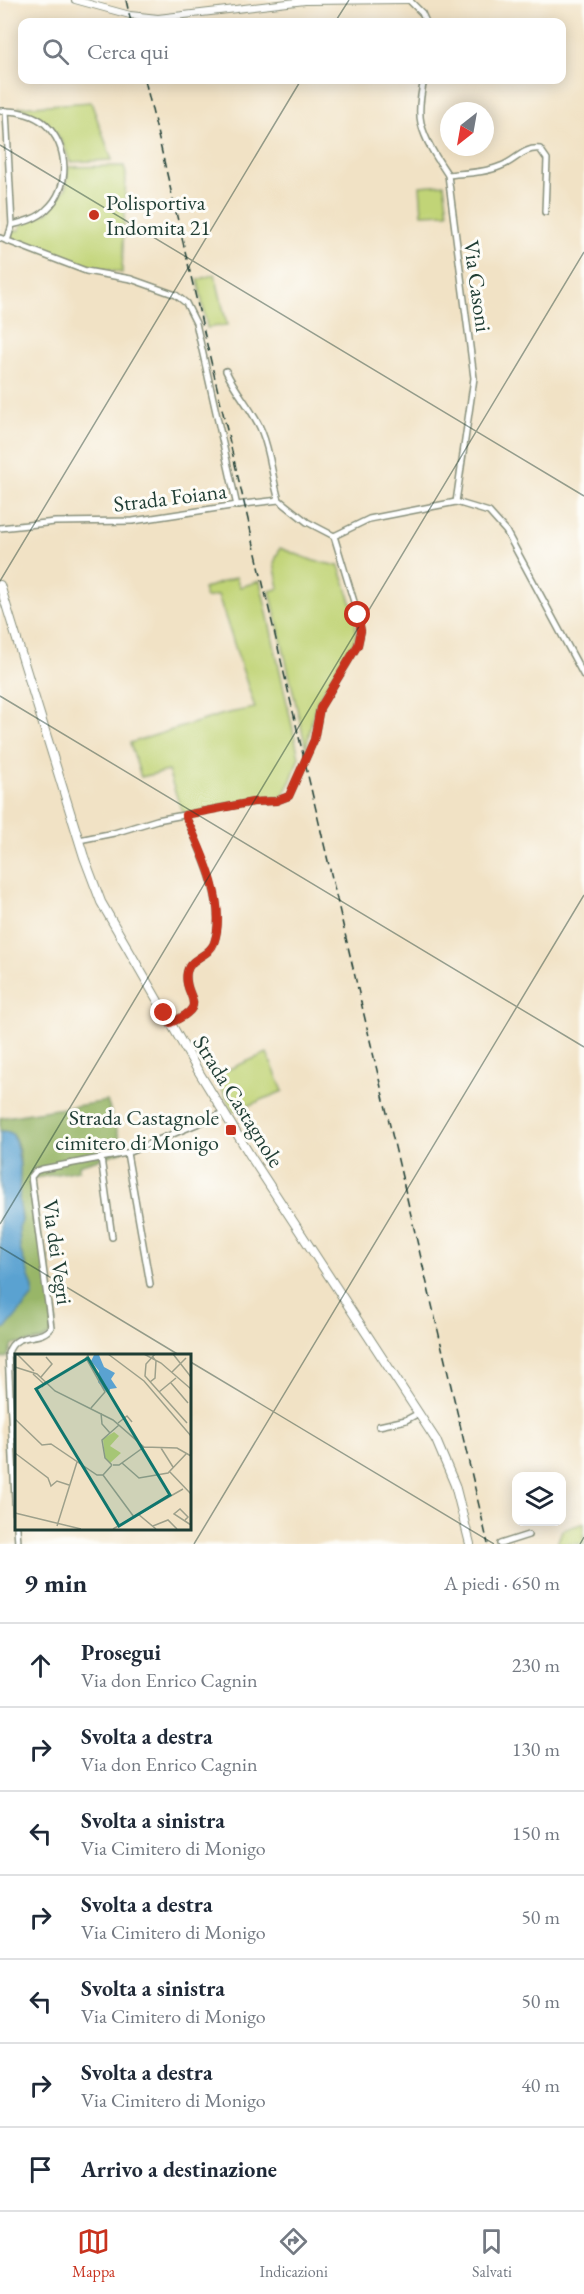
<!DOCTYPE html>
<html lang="it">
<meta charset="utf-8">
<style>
:root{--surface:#fff;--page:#f6f6f7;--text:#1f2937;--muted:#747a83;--line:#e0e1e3;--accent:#c8321e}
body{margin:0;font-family:"EB Garamond",serif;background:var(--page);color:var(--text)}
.controls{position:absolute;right:18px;bottom:18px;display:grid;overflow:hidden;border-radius:12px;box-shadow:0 3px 15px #0003}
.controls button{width:54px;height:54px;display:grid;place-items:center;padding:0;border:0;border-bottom:2px solid var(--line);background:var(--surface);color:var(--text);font:30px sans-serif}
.compass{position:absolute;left:440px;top:102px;width:54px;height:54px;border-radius:50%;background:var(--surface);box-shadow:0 3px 15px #0003;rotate:211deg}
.stop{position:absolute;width:18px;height:18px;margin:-14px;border:4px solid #c8321e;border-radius:50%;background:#fff}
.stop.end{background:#c8321e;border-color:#fff;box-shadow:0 2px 6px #0008}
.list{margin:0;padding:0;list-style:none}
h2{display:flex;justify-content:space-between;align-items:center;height:78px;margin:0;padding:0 24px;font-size:26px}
h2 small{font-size:20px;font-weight:400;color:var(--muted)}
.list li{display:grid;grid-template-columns:39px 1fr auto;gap:18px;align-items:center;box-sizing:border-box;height:84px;padding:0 24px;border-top:2px solid var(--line)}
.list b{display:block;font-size:22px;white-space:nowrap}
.list p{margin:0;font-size:20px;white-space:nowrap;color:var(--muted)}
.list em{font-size:20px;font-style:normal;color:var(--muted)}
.icon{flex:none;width:33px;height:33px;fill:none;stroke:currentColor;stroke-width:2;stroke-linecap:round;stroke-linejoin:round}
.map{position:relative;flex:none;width:584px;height:1544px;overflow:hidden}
.search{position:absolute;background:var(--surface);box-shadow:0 3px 15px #0003;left:18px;right:18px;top:18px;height:66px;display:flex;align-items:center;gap:15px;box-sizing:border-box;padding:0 21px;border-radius:12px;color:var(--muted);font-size:22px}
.sheet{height:666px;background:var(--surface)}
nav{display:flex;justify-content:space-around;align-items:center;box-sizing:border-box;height:84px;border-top:2px solid var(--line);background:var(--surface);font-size:16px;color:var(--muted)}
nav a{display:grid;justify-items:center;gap:3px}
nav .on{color:var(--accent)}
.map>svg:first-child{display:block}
.green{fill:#c1d477;stroke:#708856;stroke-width:1.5}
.forest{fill:#98b668;stroke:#5c7a4e;stroke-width:1.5}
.water{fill:#5aa2d1;stroke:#3c7082;stroke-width:1.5}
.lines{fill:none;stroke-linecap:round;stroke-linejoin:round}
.minor-casing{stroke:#88907c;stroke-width:8}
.tertiary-casing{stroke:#88907c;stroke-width:8}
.secondary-casing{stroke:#88907c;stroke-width:10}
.minor{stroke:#fff;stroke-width:5}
.tertiary{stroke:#fff;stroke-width:6}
.secondary{stroke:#fff;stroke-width:8}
.rail{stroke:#1f3d34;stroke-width:1.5;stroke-dasharray:9 4.5;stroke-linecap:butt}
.route{stroke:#c8321e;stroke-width:8}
.ticks{fill:none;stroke:#1f3d34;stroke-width:1.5;stroke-opacity:0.45}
.poi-dot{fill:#c8321e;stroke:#fdfcf7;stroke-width:2}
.labels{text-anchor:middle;stroke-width:6;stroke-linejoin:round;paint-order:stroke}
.poi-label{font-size:22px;fill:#1f3d34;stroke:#fdfcf7;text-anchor:start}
.street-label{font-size:22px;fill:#1f3d34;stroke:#fdfcf7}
.inset-road{fill:none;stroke:#9da08b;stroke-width:1.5}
.view{fill:#0f766e;fill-opacity:0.15;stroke:#0f766e;stroke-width:3}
.inset-edge{fill:none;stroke:#1f3d34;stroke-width:3}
</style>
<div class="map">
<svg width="584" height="1544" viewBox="0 0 584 1544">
<rect width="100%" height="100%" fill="#fdfcf7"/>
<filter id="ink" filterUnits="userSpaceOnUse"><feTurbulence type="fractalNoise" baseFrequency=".0167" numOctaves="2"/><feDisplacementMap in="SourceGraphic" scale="12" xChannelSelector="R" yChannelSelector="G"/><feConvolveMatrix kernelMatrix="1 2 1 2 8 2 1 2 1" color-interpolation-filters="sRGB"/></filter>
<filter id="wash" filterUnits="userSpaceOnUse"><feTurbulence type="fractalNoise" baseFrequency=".008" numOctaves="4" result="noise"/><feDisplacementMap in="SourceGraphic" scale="24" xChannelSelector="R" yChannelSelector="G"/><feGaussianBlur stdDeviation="1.35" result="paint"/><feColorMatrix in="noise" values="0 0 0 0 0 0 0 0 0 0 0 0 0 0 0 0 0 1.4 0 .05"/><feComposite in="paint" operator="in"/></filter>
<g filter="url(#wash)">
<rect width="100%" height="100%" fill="#f1e2c5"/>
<g class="green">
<path d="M91 102 112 160 70 162C59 130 50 121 18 107Z"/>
<path d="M124 166 126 174 122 273 73 262 10 239 13 229 19 231 21 225 48 212 66 188 68 167Z"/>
<path d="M444 184 448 213 422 214 420 186Z"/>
<path d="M215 274 227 325 207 328 198 280Z"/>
<path d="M280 548 314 561 339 566C345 585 355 608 356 629 357 653 326 680 317 703 311 716 310 734 306 748L270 591 279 588 274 563Z"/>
<path d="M236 577 240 587 260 581 299 757 291 780 282 797 185 815 180 806 168 771 141 777 130 743 224 714 255 708 218 595 206 598 203 589Z"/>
<path d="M267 1053 283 1091 233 1112 215 1075Z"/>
<path d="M584 1523V1544H557L562 1530Z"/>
</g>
<path class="forest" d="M107 1101 124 1151 79 1165V1170L30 1179 42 1248 48 1257 56 1322 50 1335 42 1340 12 1345 8 1357 0 1359V1329L6 1328 27 1267C21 1258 17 1238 19 1227 21 1219 22 1226 22 1218 22 1212 19 1206 19 1200 18 1180 25 1153 13 1135 10 1131 4 1131 0 1131V1118Z"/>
<path class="water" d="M0 1131 9 1132 13 1135 17 1148 20 1168 19 1201 22 1221 19 1228 20 1249 33 1288V1296L6 1328 0 1329Z"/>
</g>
<g filter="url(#ink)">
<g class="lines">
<g class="minor-casing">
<g id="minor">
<path d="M409 0 422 13 426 22"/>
<path d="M424 80C421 93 418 110 421 123 425 141 438 160 448 175L474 378 456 502"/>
<path d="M0 111H6L12 225 7 241"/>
<path d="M6 111C19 111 35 115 45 124 69 146 71 188 46 210 37 219 23 222 12 225"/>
<path d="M448 175C465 173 485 173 501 166 516 161 523 147 540 149L547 159 545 212"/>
<path d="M0 238 86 271 131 279 176 295 186 303 196 323 237 506"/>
<path d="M226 371C236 393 254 411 262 432 271 454 272 478 279 500"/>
<path d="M0 528 55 522 133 521 244 504 279 500 307 522 334 536"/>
<path d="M334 536 369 519 456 502 489 512 506 531 584 676"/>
<path d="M79 840 114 833 157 820 253 802 276 801 289 796 314 740 320 708 358 645 361 631 358 615 334 536"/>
<path d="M170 1023C213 1004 182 998 187 972 190 957 209 957 214 943 228 904 200 850 185 815"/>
<path d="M127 1153 150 1284"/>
<path d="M101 1158 112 1237"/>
<path d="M379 1426 406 1420 419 1413"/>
<path d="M16 1521 8 1353C16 1329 40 1343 51 1327L31 1177 36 1171 42 1169 127 1153 223 1113"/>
<path d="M17 1528 18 1544"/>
<path d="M500 1544 528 1535"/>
</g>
</g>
<g class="tertiary-casing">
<path id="tertiary" d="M75 0 130 15 158 18 305 1 410 0"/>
</g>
<g class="secondary-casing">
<path id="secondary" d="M0 585 84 857 101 902 197 1069 253 1160 436 1440 455 1485 470 1544"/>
</g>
<use href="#minor" class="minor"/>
<use href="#tertiary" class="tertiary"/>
<use href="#secondary" class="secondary"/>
<g class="rail">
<path d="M126 0 131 22"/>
<path d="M145 80 488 1544"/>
</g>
</g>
</g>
<g class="lines" filter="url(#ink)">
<path class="route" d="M164 1013 170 1023C213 1004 182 998 187 972 190 957 209 957 214 943 228 904 201 850 185 815L253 802 276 801 289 796 314 740 320 708 358 645 361 631 358 615"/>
</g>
<path class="ticks" d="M335 22 349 0M0 145 584 496M0 581 301 80M0 696 584 1047M0 1224 584 252M0 1247 179 1355M189 1361 494 1544M194 1544 584 895M580 1544 584 1537"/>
<g class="poi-dot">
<circle cx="94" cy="215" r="6"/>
<rect x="225" y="1124" width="12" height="12" rx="3"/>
</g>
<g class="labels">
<g class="poi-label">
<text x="106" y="210">Polisportiva<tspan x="106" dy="25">Indomita 21</tspan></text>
<text x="219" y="1125" text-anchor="end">Strada Castagnole<tspan x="219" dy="25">cimitero di Monigo</tspan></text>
</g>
<g class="street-label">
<text transform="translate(478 286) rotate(82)" y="8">Via Casoni</text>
<text transform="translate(170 497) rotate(-7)" y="8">Strada Foiana</text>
<text transform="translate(239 1101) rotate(58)" y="8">Strada Castagnole</text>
<text transform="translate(58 1252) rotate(82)" y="8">Via dei Vegri</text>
</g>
</g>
<g transform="translate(15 1354)">
<rect width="176" height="176" fill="#f1e2c5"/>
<path d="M99 78 104 82 95 92 106 99 95 109 90 104 88 85Z" fill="#c1d477"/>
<path d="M79 1H84L89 13 100 19 96 25 102 34 95 35 94 41 83 28 84 17 76 7Z" fill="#5aa2d1"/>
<path class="inset-road" d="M2 0 19 17M74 0 71 4 90 38 76 54M93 0 129 27 176 82M129 0 146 9 176 35M140 0 131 10 130 22 172 69M158 0 176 23M0 13 22 20 40 37 98 66 129 93 162 94 176 102M157 18 171 4M18 20 29 30 27 33M26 23 37 10 31 3M135 28 140 24 141 7 137 2M156 29 173 49M144 38 161 24M86 59 87 70 95 79M0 65 27 91 36 90 82 121H88L97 111M103 69 112 62 117 68M146 94 158 113M0 99 33 124 36 132 42 127 54 131M107 109 124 124 153 119 172 99M97 111 90 104 87 86 104 71M98 111H104L129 93M154 117 176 140M88 121 119 163M0 159 66 175M123 160 141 175M170 166 173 163 165 155 159 160 176 171M42 172 62 108M138 172 153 166 162 175M98 175 168 135"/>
<path class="view" d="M73 4 155 141 104 172 21 35Z"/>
<rect width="176" height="176" class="inset-edge"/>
</g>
</svg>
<div class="controls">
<button><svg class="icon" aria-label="layers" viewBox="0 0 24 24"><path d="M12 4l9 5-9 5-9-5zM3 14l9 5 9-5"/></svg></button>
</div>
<svg class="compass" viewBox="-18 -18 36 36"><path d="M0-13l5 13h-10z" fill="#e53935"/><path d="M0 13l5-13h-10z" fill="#747a83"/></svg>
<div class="stop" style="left:358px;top:615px"></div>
<div class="stop end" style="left:164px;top:1013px"></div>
<div class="search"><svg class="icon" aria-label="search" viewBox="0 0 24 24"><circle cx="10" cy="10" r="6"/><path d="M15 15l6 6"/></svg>Cerca qui</div>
</div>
<section class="sheet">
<h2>9 min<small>A piedi · 650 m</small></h2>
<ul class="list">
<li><svg class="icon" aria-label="ahead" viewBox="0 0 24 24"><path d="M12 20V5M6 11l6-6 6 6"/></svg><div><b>Prosegui</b><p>Via don Enrico Cagnin</p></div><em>230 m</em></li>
<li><svg class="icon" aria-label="right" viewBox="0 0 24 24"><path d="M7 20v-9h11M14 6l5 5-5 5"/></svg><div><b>Svolta a destra</b><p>Via don Enrico Cagnin</p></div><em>130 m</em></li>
<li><svg class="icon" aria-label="left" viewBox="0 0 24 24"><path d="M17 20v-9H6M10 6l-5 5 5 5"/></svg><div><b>Svolta a sinistra</b><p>Via Cimitero di Monigo</p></div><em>150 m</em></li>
<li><svg class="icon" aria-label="right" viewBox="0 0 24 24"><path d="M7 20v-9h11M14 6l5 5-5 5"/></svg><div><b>Svolta a destra</b><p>Via Cimitero di Monigo</p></div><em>50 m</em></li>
<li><svg class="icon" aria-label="left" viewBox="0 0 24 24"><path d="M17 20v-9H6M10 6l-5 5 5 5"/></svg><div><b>Svolta a sinistra</b><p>Via Cimitero di Monigo</p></div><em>50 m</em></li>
<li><svg class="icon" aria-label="right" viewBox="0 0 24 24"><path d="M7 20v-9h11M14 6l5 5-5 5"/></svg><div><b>Svolta a destra</b><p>Via Cimitero di Monigo</p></div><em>40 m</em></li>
<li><svg class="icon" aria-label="arrive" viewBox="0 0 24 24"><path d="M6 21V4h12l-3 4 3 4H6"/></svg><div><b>Arrivo a destinazione</b></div></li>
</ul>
</section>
<nav>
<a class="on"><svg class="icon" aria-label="map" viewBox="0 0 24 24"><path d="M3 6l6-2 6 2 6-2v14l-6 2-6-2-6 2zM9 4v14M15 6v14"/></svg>Mappa</a>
<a><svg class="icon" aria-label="directions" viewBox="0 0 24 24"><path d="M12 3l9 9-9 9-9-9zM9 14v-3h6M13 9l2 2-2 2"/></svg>Indicazioni</a>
<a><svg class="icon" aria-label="saved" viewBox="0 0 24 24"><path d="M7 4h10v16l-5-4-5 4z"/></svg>Salvati</a>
</nav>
